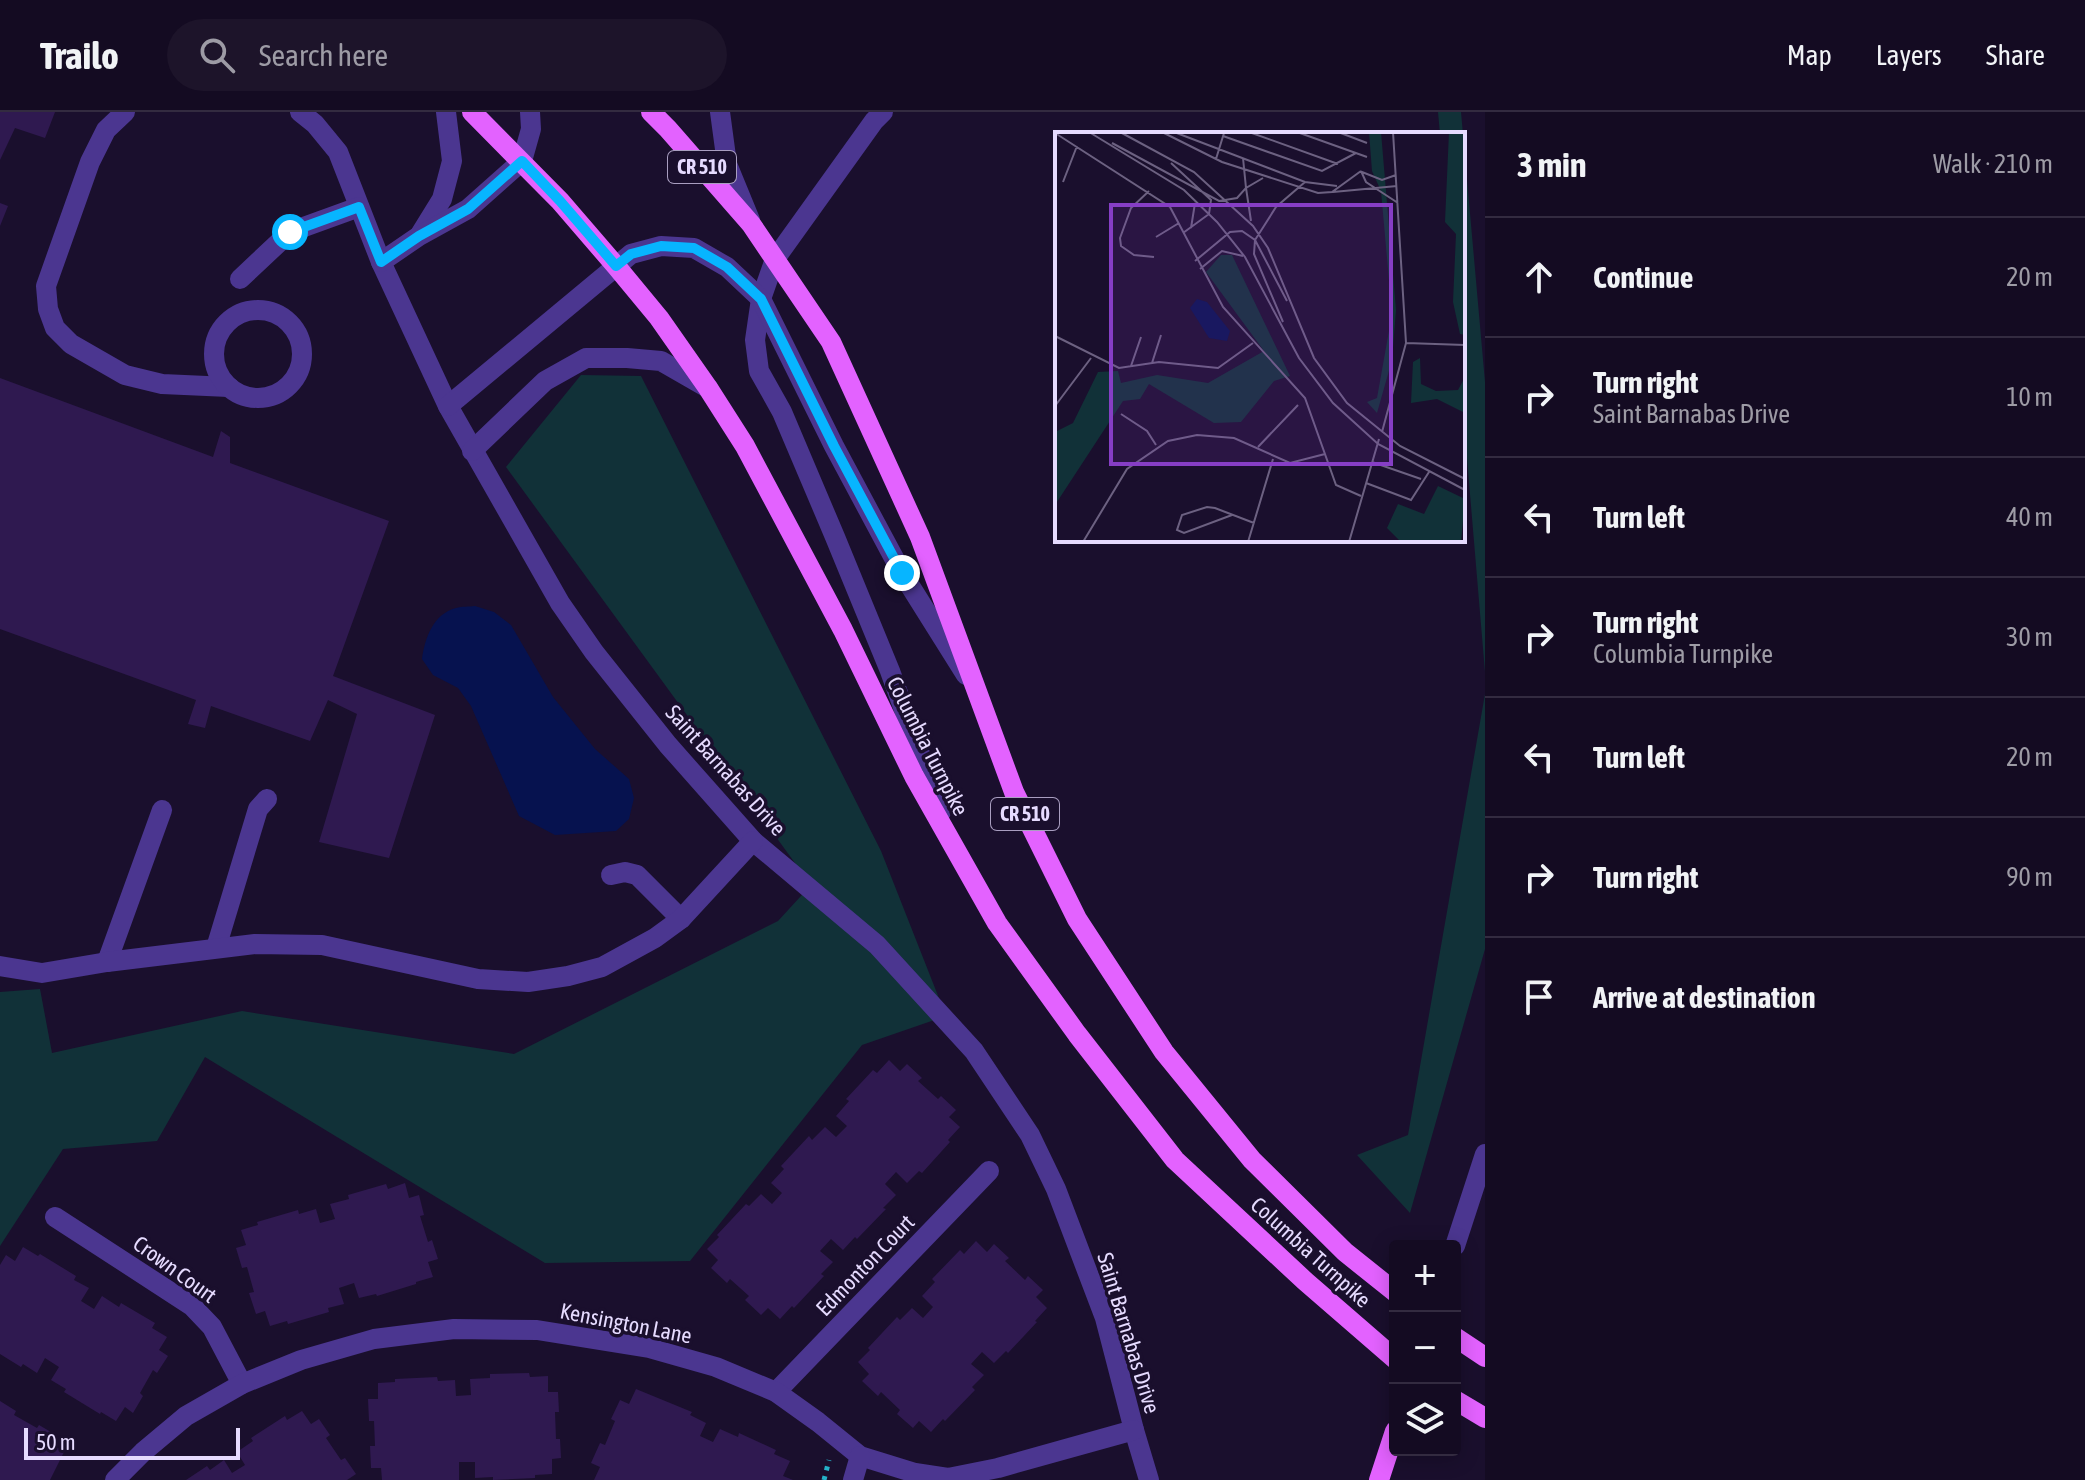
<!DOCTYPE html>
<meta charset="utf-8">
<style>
:root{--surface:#140b22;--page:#1d142a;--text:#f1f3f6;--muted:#9d9ba5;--line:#332b40}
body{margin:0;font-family:"Asap Condensed",sans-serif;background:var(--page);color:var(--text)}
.controls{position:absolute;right:24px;bottom:24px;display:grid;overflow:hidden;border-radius:8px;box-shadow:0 4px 20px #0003}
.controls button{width:72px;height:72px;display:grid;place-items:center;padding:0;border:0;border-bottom:2px solid var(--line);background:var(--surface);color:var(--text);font:40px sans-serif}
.scale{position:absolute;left:24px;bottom:20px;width:216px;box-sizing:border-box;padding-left:8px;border:4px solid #e6dbff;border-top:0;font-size:22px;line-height:28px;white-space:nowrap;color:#e6dbff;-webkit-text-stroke:6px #1a0f2d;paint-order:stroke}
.stop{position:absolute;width:24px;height:24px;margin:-18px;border:6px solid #07b5ff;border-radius:50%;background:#fff}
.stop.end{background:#07b5ff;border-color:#fff;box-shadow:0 2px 8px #0008}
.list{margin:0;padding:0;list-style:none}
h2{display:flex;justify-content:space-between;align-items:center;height:104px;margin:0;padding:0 32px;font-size:34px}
h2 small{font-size:26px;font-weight:400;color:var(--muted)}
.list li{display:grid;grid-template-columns:52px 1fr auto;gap:24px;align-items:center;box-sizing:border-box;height:120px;padding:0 32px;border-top:2px solid var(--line)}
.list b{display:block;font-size:30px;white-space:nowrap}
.list p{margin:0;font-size:26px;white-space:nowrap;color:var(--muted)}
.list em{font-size:26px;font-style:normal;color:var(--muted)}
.icon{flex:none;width:44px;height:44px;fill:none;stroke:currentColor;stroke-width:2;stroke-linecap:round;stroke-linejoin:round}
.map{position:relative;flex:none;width:1485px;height:1368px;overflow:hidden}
header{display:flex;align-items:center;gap:48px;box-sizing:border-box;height:112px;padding:0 40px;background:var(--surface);border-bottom:2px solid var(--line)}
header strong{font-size:38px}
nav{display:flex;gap:44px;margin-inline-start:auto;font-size:28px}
.search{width:560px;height:72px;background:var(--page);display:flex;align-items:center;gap:20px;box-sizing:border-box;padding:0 28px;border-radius:44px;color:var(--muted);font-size:30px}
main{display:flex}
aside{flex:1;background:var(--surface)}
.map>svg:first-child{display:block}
.green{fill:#113138}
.water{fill:#06124f}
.building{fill:#2f1950}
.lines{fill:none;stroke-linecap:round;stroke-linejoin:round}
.path{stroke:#25b2c9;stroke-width:5;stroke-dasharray:4 6;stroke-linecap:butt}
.minor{stroke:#4b3690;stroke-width:20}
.major{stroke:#e362ff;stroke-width:20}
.route{stroke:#07b5ff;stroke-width:10}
.labels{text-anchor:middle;stroke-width:7;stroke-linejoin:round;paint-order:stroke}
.shield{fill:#1a0f2d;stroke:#a99ec0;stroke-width:2}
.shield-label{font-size:20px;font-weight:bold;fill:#e6dbff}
.street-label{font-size:22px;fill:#e6dbff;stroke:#1a0f2d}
.inset-road{fill:none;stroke:#6c6181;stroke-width:2}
.view{fill:#863ec5;fill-opacity:0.15;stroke:#863ec5;stroke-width:4}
.inset-edge{fill:none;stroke:#e6dbff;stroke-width:4}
</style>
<header>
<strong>Trailo</strong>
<div class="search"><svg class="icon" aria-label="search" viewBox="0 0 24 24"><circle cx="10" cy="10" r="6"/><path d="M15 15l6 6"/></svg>Search here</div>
<nav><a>Map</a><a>Layers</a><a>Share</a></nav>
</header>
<main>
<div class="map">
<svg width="1485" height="1368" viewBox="0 0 1485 1368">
<rect width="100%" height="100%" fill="#1a0f2d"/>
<g class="green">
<path d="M1438 0H1461L1485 270V560L1463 299V22H1440Z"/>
<path d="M581 263 641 264 881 739 946 904 862 933 690 1149 545 1151 205 945 157 1029 63 1037 0 1134V880L40 877 52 941 242 899 514 942 778 809 811 773 506 355Z"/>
<path d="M1485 582V837L1410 1101 1357 1043 1408 1023Z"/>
</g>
<path class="water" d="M475 494 494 500 511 513 553 585 595 637 629 667 634 686 629 707 616 719 555 723 519 704 471 594 458 576 433 563 422 547C425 526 433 502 456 496 462 494 469 495 475 494Z"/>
<g class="building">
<path d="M0 0H55L45 26 15 16 0 48Z"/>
<path d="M0 91 8 94 0 114Z"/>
<path d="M0 266 213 345 221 319 230 325V351L389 409 333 564 435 603 389 746 319 730 357 602 328 588 310 629 211 594 205 616 188 612 196 588 0 517Z"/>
<path d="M889 948 900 959 907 952 922 966 918 969 938 987 941 984 956 998 949 1005 960 1015 948 1028 950 1030 922 1061 919 1059 907 1071 896 1060 885 1072 896 1083 883 1096 886 1097 857 1127 855 1125 843 1138 831 1127 820 1139 833 1150 821 1162 824 1164 794 1196 792 1194 780 1207 768 1196 761 1203 745 1188 749 1184 730 1167 727 1171 711 1156 718 1148 707 1137 719 1125 717 1123 746 1092 749 1094 761 1082 772 1092 782 1081 771 1071 784 1057 781 1054 809 1024 812 1028 825 1015 836 1025 847 1014 836 1004 849 989 846 987 873 958 877 961Z"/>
<path d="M405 1071 409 1086 419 1083 424 1103 420 1104 428 1130 432 1128 438 1147 428 1150 433 1165 416 1170V1172L377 1184 376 1182 359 1186 354 1171 339 1176 344 1192 328 1196 329 1200 288 1212 287 1209 270 1214 265 1199 256 1202 249 1181 254 1180 247 1155 242 1156 236 1136 246 1133 241 1118 258 1113 257 1110 298 1098 299 1102 316 1097 320 1111 335 1107 330 1092 349 1087 348 1083 386 1072 388 1077Z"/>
<path d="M976 1129 987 1140 994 1132 1009 1146 1005 1149 1025 1168 1028 1164 1043 1178 1036 1185 1047 1196 1035 1209 1037 1210 1008 1241 1006 1239 994 1251 982 1240 971 1252 984 1263 972 1275 975 1278 945 1309 943 1307 931 1320 919 1309 913 1316 897 1302 900 1298 881 1280 878 1284 862 1269 869 1262 858 1250 870 1238 868 1236 897 1205 900 1208 912 1196 923 1206 933 1195 922 1184 935 1170 932 1167 960 1138 964 1142Z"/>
<path d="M23 1135 38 1144 40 1142 76 1164 74 1168 89 1176 81 1189 94 1197 102 1184 119 1195 121 1191 155 1211 152 1216 167 1225 159 1238 168 1244 157 1261 153 1258 140 1281 143 1284 133 1301 125 1295 116 1309 101 1300 100 1302 64 1280 66 1277 51 1268 59 1255 45 1246 37 1261 23 1252 21 1255 0 1242V1153L6 1143 15 1149Z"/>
<path d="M529 1261 530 1265 548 1264V1280H558L559 1300H555L556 1327H560L561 1346 552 1347V1362L535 1363V1366L493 1368V1365L475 1366V1350H459V1368H382L381 1356H371L370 1334H375L374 1309H369L368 1287H378V1271L395 1270V1267L437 1265 438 1269 455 1268 456 1284 471 1283 470 1267 490 1266V1262Z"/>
<path d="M636 1277 692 1300 690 1303 706 1311 700 1324 713 1330 720 1317 738 1325 739 1321 776 1338 774 1342 790 1349 783 1364 793 1368H594L600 1355 591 1351 600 1331 605 1333 615 1309 611 1307 620 1288 629 1292Z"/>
<path d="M0 1289 16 1299 14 1303 37 1316 39 1313 56 1323 51 1331 64 1340 50 1368H0Z"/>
<path d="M302 1299 311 1312 319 1307 330 1323 326 1326 341 1348 345 1346 356 1362 347 1368H186L207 1354 210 1358 224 1348 232 1361 245 1353 237 1340 253 1329 251 1326 285 1304 287 1308Z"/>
</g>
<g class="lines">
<path class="path" d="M824 1368 829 1348"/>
<g class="minor">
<path d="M125 0 106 18 90 50 46 174 48 197 55 216 71 232 125 263 162 272 229 275"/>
<path d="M300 0 315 12 338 40 381 150 448 294 560 491 594 540 668 633 753 729 877 833 974 939 1030 1023 1056 1077 1105 1206 1134 1318 1149 1368"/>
<path d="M720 0 727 52 750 108"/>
<path d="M883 0 874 9 775 147 761 187 755 228 759 259 782 300 835 425 890 559 941 700"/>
<path d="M421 121 442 87 452 49 446 0"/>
<path d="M381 150 419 124 468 97 522 49 531 17 530 0"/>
<path d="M240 167 290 120 359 95"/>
<circle cx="258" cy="242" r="44"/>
<path d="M448 294 631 142 661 134 694 136 727 155 761 187 834 334 902 461 966 563"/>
<path d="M472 339 545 269 586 246H627L661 249 708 276"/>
<path d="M611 763 625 760 637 763 681 807"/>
<path d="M216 836 258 697 267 687"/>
<path d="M107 850 162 698"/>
<path d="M0 854 42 861 107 850 255 832 322 833 478 867 528 870 568 864 602 855 655 826 681 807 753 729"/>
<path d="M55 1105 192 1194 212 1215 242 1272"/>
<path d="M1455 1134 1485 1042"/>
<path d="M776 1280 989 1059"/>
<path d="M115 1368 143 1340 186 1304 242 1272 301 1248 374 1227 454 1217 537 1218 649 1236 716 1255 776 1280 818 1310 860 1344 915 1361 948 1366 998 1356 1134 1318"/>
<path d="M853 1368 860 1344"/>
</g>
<g class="major">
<path d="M472 0 560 89 616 154 659 206 708 276 745 334 843 518 914 664 997 811 1077 922 1175 1048 1305 1169 1395 1247"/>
<path d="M651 0 668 17 751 112 831 230 920 425 1014 680 1077 807 1164 940 1252 1048 1345 1140 1395 1180"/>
<path d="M1455 1225 1485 1245"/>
<path d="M1455 1288 1485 1306"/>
<path d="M1379 1368 1395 1319"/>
</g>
</g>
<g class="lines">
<path class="route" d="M290 120 359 95 381 150 419 124 468 97 522 49 560 89 616 154 631 142 661 134 694 136 727 155 761 187 834 334 902 461"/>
</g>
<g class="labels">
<g class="shield">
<rect x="668" y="39" width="68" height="32" rx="6"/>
<rect x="991" y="686" width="68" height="32" rx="6"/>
</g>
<g class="shield-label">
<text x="702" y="62">CR 510</text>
<text x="1025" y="709">CR 510</text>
</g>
<g class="street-label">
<text transform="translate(928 634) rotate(63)" y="8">Columbia Turnpike</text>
<text transform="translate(726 658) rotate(48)" y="8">Saint Barnabas Drive</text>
<text transform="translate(1311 1140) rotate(42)" y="8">Columbia Turnpike</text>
<text transform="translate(865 1153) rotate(-46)" y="8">Edmonton Court</text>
<text transform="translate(175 1157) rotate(36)" y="8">Crown Court</text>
<text transform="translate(626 1211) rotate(11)" y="8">Kensington Lane</text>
<text transform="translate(1129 1221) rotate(73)" y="8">Saint Barnabas Drive</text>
</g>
</g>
<g transform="translate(1055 20)">
<rect width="410" height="410" fill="#1a0f2d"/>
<path d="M314 0H326L341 178 337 228 322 281 312 270 322 266 337 182 326 59 317 39ZM394 0H410V203L405 202 398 170 401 102 390 90ZM166 123H177L235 244 219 249 186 290 159 291 94 252 85 267 68 269 0 373V300L18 291 43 240 63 239 66 251 102 243 153 251 209 219 151 140ZM365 226 366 252 381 259 403 258 410 245V281L382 267 356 271 358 230ZM383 354 410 367 406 410H346L332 396 343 372 369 382Z" fill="#113138"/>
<path d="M142 167 152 170 175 199 172 209 154 206 135 176Z" fill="#06124f"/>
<path class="inset-road" d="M34 0 129 58 162 90 190 125 244 226 278 271 323 312 410 358M65 0 139 40 198 94 213 116 259 226 292 271 345 314 410 347M107 0 167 30 263 61 277 60 306 39M119 0 250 50 282 54M194 0 283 32M242 0 312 25M283 0 312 11M0 1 115 75 168 175 250 266 281 353 306 364M168 4 267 39 301 21M57 11 164 69 182 66 191 56 188 26M161 27 169 1M116 31 156 68 154 82 128 101M306 39 311 50 343 71M307 40 327 48 341 43M8 50 22 14M94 59 76 76 65 106 66 114 79 123 99 125M278 60 342 54M196 89 191 56 208 46M136 96 140 71M101 105 124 91M140 129 175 100 187 99 200 108 232 169M145 137 167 119 188 124M228 190 199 122 200 108 221 75 250 50M0 204 64 236 104 230 163 236 198 211M351 211 410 213M97 231 106 203M76 234 86 205M0 274 36 226M66 282 92 299 101 313M327 300 351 211 338 0M203 315 243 273M317 330 366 347M311 351 356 368 374 340M177 383 129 401 122 398 127 383 152 375 160 376 199 391M28 410 72 337 113 309 142 303 179 306 235 331 270 322M193 410 218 327M294 410 324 307"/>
<path class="view" d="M56 73H336V332H56Z"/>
<rect width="410" height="410" class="inset-edge"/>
</g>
</svg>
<div class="controls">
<button>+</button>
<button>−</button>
<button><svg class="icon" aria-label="layers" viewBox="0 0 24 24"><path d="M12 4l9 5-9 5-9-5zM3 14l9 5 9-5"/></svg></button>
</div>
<div class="scale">50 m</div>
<div class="stop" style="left:290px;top:120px"></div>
<div class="stop end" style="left:902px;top:461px"></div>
</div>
<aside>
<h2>3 min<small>Walk · 210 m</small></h2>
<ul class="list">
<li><svg class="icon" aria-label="ahead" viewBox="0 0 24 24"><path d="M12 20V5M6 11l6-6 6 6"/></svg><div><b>Continue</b></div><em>20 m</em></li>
<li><svg class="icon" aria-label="right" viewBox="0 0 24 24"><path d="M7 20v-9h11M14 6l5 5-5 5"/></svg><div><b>Turn right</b><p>Saint Barnabas Drive</p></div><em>10 m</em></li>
<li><svg class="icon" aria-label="left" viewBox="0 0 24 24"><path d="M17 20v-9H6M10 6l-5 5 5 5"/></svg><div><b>Turn left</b></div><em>40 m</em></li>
<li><svg class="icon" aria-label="right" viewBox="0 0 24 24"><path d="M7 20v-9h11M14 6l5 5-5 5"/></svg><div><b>Turn right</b><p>Columbia Turnpike</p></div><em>30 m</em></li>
<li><svg class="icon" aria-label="left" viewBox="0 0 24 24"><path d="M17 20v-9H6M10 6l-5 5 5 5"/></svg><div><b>Turn left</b></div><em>20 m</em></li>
<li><svg class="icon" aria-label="right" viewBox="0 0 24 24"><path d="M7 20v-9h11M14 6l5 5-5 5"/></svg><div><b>Turn right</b></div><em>90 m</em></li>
<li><svg class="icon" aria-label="arrive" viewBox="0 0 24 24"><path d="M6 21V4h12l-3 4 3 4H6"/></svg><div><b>Arrive at destination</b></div></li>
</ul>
</aside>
</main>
